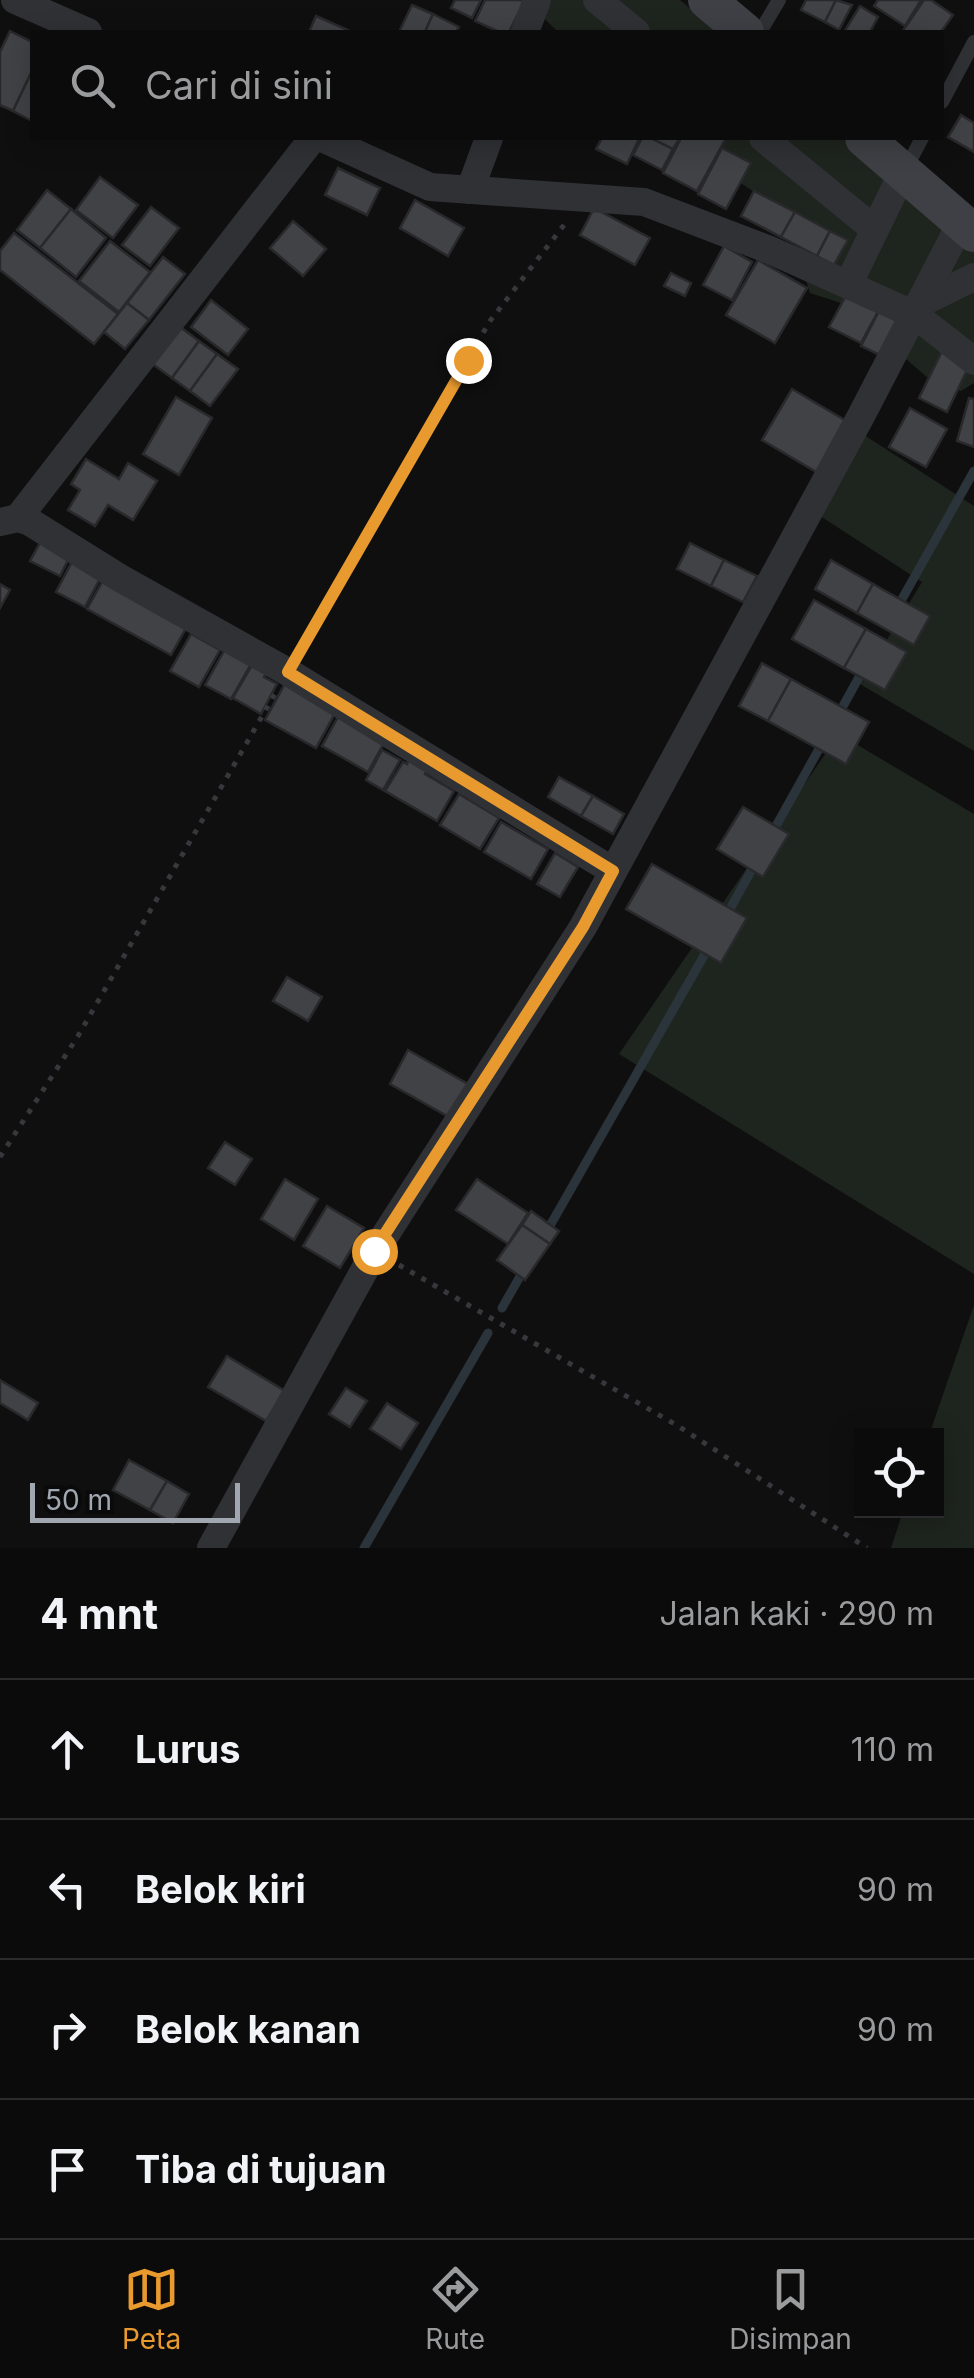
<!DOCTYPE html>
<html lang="id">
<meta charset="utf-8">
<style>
:root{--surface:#0b0b0c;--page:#19191a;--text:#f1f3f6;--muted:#9a9b9d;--line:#2b2b2d;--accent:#e99a2e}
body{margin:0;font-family:Inter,sans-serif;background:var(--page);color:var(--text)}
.controls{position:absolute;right:30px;bottom:30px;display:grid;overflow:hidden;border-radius:0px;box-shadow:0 5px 25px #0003}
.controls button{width:90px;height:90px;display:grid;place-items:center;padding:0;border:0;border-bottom:2px solid var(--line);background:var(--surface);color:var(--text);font:50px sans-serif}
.scale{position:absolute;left:30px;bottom:25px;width:210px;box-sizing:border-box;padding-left:10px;border:5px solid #a0a7b1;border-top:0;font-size:28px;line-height:35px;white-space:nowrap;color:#a0a7b1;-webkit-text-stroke:8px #0a0a0b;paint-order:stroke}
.stop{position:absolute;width:30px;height:30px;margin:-22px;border:8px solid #e99a2e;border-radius:50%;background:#fff}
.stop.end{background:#e99a2e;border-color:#fff;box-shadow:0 2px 10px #0008}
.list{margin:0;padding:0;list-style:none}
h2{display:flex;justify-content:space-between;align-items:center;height:130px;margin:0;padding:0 40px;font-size:42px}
h2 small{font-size:32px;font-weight:400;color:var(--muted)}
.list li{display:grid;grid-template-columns:65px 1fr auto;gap:30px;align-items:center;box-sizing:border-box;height:140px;padding:0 40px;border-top:2px solid var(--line)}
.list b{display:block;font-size:38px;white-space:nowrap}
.list em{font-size:32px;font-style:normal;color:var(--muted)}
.icon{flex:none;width:55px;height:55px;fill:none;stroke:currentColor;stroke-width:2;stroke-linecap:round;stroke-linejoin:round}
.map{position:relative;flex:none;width:974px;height:1548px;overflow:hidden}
.search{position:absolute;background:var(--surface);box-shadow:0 5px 25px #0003;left:30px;right:30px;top:30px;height:110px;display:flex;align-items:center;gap:25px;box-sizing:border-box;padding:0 35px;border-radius:0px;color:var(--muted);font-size:38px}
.sheet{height:690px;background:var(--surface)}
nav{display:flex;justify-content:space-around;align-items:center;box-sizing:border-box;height:140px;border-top:2px solid var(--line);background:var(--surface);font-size:28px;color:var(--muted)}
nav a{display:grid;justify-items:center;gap:5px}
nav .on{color:var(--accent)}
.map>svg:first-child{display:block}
.green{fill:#1e241e}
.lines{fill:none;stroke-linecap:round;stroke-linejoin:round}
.stream{stroke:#2b343a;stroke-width:9}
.building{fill:#404246;stroke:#29292c;stroke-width:2.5}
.path{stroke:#36383c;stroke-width:5;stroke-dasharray:5 8;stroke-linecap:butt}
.service{stroke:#303135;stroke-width:14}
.minor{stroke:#303135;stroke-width:28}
.secondary{stroke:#3e4045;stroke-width:38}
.route{stroke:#e99a2e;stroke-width:12}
</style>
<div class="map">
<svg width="974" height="1548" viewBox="0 0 974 1548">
<rect width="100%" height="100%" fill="#0f0f10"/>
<g class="green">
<path d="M525 0H680L718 32H558Z"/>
<path d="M677 138H841L974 252V383L961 391 935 384 841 303 810 293 793 240 759 195 685 147Z"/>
<path d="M858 431 974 506V751L860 684 922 582 817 514Z"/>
<path d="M839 734 974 814V1274L619 1054Z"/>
<path d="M974 1305V1548H891L903 1511 936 1510V1436L929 1435Z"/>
</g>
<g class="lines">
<g class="stream">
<path d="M897 608 974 471"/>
<path d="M837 717 863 670"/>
<path d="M771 835 824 740"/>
<path d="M725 918 756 862"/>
<path d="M547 1231 710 945"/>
<path d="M502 1308 526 1266"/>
<path d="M364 1548 488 1333"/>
</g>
</g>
<g class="building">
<path d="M455 0H481L472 18 451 8Z"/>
<path d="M485 0H525L509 32H499L475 21Z"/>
<path d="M806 0H836L825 22 801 10Z"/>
<path d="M836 0 852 5 839 30 825 22Z"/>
<path d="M878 0H921L905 26 874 6Z"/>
<path d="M924 0H931L953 15 941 32H902Z"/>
<path d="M412 5 433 14 425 32H399Z"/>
<path d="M860 6 878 17 870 32H844Z"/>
<path d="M433 14 459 27 456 32H425Z"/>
<path d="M316 16 348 30 347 32H309Z"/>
<path d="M10 31 32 42V71L13 111 0 105V52Z"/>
<path d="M32 71V121L13 111Z"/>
<path d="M961 115 974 123V152L948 137Z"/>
<path d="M602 138H636L639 139 627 164 596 149Z"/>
<path d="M642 138H651L673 149 662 170 633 155Z"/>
<path d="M651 138H680L673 149Z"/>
<path d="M681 138H726L697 191 663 173Z"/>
<path d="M722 148 751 163 726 209 698 194Z"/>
<path d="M338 168 380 188 367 215 325 195Z"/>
<path d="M100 177 138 205 113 238 76 210Z"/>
<path d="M47 190 71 209 40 248 17 230Z"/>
<path d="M754 191 795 212 781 237 741 216Z"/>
<path d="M415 200 464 228 448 256 400 228Z"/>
<path d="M151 207 179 228 150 266 122 245Z"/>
<path d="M594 208 650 238 635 265 580 235Z"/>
<path d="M71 209 106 238 76 277 40 248Z"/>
<path d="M795 212 830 231 817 256 781 237Z"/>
<path d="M293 221 326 249 303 276 270 248Z"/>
<path d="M830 231 848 240 834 265 817 256Z"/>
<path d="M14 233 118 314 94 344 0 270V251Z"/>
<path d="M110 241 150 272 119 312 79 281Z"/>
<path d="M724 246 752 262 732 300 703 285Z"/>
<path d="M163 257 185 274 149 320 127 303Z"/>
<path d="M758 260 807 288 775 343 726 315Z"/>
<path d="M671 273 691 283 685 296 664 286Z"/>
<path d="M849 290 881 306 861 343 829 327Z"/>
<path d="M211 300 248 329 228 355 191 327Z"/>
<path d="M127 303 149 320 125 349 104 332Z"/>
<path d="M879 311 905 325 888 359 861 346Z"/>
<path d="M179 326 199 341 172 378 151 363Z"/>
<path d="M199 341 217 354 190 391 172 378Z"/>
<path d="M942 351 970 364 947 412 919 398Z"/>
<path d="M217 354 238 369 210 406 190 391Z"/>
<path d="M792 389 848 422 818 473 762 440Z"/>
<path d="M176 397 212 418 179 475 143 454Z"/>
<path d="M969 398 974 399V447L957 441Z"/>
<path d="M910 408 947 429 926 467 889 447Z"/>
<path d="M86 459 119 479 128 463 157 481 133 520 108 505 95 526 68 510 80 490 71 484Z"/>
<path d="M41 541 70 556 60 576 30 561Z"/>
<path d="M690 543 724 560 711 586 677 569Z"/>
<path d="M75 556 104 571 85 607 56 592Z"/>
<path d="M724 560 757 576 743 602 711 586Z"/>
<path d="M831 560 873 584 857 613 815 589Z"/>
<path d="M106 575 190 621 171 655 87 609Z"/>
<path d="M0 584 10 590 0 608Z"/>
<path d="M873 584 930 616 914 645 857 613Z"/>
<path d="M814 600 866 629 844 668 792 639Z"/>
<path d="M866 629 907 652 885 690 844 668Z"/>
<path d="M191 634 220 650 199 687 170 671Z"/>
<path d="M225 649 251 664 231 699 205 685Z"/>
<path d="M256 658 270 666 264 677 277 684 261 714 233 698Z"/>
<path d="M762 663 791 679 768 721 739 706Z"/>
<path d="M288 678 339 706 316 748 265 720Z"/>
<path d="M791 679 869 722 846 764 768 721Z"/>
<path d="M338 717 384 743 368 772 322 746Z"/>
<path d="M382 750 400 760 383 790 366 780Z"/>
<path d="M410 757 428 768 425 774 454 791 437 821 385 791 403 762 407 764Z"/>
<path d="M559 777 593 796 581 816 548 797Z"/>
<path d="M459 794 499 818 480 849 440 825Z"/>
<path d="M593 796 624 814 613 834 581 816Z"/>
<path d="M743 807 789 834 763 877 717 849Z"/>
<path d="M501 822 548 849 531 879 484 852Z"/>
<path d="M555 853 578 867 560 897 537 884Z"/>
<path d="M652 864 747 918 721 963 626 909Z"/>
<path d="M287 977 322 997 308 1021 273 1001Z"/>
<path d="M408 1050 468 1084 449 1117 390 1084Z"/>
<path d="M225 1142 252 1159 235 1185 208 1168Z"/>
<path d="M285 1179 318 1199 294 1240 261 1219Z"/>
<path d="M477 1179 528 1213 508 1244 456 1210Z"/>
<path d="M327 1206 364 1228 340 1268 303 1246Z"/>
<path d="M531 1211 559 1231 550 1244 522 1225Z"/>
<path d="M522 1225 550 1244 525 1280 497 1260Z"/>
<path d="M227 1356 285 1391 266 1421 208 1387Z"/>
<path d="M0 1380 38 1403 28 1420 0 1403Z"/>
<path d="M346 1388 367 1401 350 1427 329 1414Z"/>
<path d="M387 1403 418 1423 401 1449 370 1429Z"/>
<path d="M129 1460 167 1481 150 1510 113 1490Z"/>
<path d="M167 1481 189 1494 173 1523 150 1510Z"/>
</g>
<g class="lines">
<g class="path">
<path d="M301 648 490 321 564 225"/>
<path d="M0 1157 78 1036 276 692"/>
<path d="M399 1265 678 1426 867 1548"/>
</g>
<g class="service">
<path d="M760 32 779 0"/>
<path d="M942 102 974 42"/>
<path d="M904 172 922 138"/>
</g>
<g class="minor">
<path d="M15 0 88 32"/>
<path d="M597 0 636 32"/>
<path d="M525 32 537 0"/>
<path d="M322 138 430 187 644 202 770 250 915 315 974 361"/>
<path d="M763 138 875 230"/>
<path d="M470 190 489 138"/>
<path d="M848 285 903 172"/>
<path d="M921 303 974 277"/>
<path d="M18 518 313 138"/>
<path d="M0 522 18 518 30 522 120 578 288 672 613 871"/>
<path d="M211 1548 375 1251 583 927 861 416 961 223"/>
</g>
<g class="secondary">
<path d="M707 0 745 32"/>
<path d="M864 138 974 233"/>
</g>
</g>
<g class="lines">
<path class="route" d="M374 1251 583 927 613 871 288 672 468 360"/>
</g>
</svg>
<div class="controls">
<button><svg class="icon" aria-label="locate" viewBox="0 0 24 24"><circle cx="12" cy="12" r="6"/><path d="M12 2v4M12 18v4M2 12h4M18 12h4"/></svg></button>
</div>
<div class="scale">50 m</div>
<div class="stop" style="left:374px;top:1251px"></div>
<div class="stop end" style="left:468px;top:360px"></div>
<div class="search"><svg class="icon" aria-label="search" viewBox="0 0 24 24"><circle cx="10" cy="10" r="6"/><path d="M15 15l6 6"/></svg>Cari di sini</div>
</div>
<section class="sheet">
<h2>4 mnt<small>Jalan kaki · 290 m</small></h2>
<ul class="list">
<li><svg class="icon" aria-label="ahead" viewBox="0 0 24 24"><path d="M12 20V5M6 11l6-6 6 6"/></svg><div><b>Lurus</b></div><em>110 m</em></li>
<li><svg class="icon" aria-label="left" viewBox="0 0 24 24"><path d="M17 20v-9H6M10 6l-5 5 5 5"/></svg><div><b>Belok kiri</b></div><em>90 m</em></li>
<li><svg class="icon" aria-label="right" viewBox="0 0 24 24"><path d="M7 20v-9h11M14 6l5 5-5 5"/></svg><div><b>Belok kanan</b></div><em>90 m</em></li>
<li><svg class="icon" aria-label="arrive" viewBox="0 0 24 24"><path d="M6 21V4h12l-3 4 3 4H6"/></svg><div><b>Tiba di tujuan</b></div></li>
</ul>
</section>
<nav>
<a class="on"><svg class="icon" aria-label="map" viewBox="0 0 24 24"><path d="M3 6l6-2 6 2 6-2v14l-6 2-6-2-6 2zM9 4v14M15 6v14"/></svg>Peta</a>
<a><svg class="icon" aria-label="directions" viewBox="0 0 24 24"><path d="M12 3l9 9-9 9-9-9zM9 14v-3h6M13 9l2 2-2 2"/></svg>Rute</a>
<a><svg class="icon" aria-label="saved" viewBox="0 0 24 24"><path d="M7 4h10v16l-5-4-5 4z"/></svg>Disimpan</a>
</nav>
